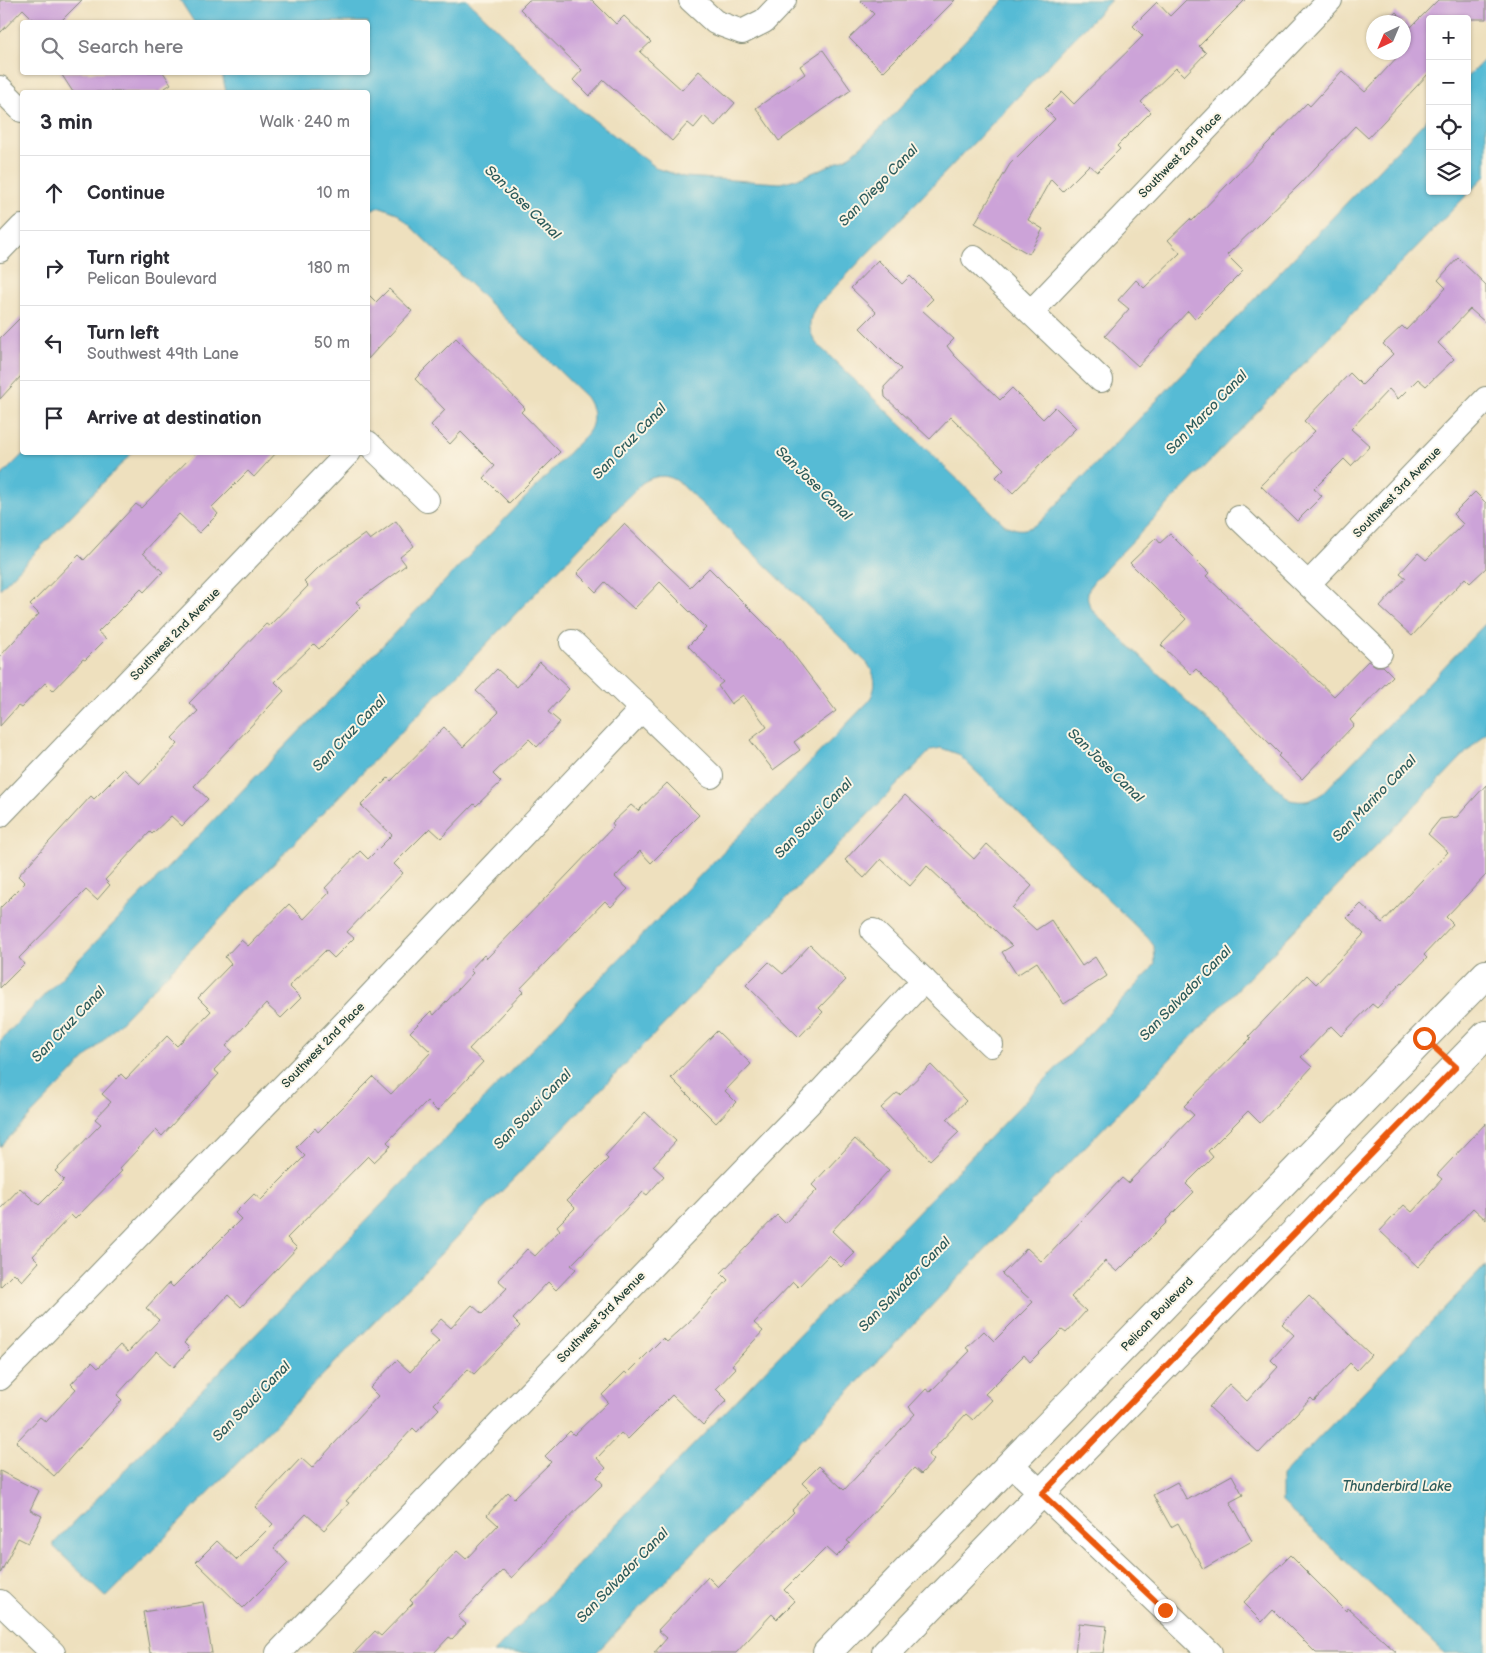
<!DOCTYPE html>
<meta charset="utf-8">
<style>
:root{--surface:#fff;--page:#f7f7f7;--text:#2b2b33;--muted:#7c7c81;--line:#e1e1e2}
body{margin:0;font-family:"Balsamiq Sans",sans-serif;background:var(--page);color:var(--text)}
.controls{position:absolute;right:15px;top:15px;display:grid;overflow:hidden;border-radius:5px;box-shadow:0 1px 4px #0004}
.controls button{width:45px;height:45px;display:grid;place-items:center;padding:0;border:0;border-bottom:1px solid var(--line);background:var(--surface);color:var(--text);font:25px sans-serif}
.compass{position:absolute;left:1366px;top:15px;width:45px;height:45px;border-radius:50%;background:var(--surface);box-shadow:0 1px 4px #0004;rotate:224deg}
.stop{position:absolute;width:15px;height:15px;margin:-11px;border:4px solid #ea580c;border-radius:50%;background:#fff}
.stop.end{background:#ea580c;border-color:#fff;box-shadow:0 1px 5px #0008}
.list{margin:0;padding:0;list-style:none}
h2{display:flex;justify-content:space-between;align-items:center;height:65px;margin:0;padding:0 20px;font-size:21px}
h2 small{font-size:16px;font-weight:400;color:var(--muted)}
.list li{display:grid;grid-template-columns:32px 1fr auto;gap:15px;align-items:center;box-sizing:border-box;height:75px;padding:0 20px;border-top:1px solid var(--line)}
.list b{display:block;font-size:19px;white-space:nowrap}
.list p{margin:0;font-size:16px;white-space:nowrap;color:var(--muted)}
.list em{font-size:16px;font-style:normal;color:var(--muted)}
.icon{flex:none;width:28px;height:28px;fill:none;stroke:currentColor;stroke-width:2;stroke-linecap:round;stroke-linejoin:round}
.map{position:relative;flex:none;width:1486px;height:1653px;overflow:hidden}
.search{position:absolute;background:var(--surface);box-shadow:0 1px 4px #0004;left:20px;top:20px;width:350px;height:55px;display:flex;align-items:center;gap:12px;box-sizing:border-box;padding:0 18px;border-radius:5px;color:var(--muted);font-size:19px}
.panel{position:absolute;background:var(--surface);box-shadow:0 1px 4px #0004;left:20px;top:90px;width:350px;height:365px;border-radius:5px}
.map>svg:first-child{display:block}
.water{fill:#57bbd5;stroke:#3b7c84}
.building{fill:#cca3d8}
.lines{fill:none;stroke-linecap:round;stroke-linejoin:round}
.street-casing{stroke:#868e79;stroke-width:26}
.secondary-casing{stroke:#868e79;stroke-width:30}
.street{stroke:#fff;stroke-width:24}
.secondary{stroke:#fff;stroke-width:28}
.route{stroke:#ea580c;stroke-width:6}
.labels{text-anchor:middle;stroke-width:4;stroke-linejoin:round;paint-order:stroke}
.street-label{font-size:12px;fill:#1f3d34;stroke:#fcf5e5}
.water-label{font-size:14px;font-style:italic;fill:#2d5c5c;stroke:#fcf5e5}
</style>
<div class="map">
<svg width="1486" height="1653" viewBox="0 0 1486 1653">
<rect width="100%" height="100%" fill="#fcf5e5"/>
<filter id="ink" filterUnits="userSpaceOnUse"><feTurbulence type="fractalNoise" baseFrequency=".02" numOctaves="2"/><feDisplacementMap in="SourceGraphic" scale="10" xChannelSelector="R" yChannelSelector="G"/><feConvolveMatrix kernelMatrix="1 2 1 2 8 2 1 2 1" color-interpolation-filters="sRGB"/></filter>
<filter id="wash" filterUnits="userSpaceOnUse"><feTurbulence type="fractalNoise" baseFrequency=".0096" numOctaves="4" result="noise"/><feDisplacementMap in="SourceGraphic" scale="20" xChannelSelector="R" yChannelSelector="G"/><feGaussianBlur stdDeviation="1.12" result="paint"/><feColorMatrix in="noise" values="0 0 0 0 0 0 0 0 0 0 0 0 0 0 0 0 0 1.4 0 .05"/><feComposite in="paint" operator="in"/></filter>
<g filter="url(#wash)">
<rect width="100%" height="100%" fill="#eee0be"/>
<g class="water">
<path d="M180 0H467L581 110 658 169 684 177 780 183 800 178 847 158 871 138 1004 0H1111L815 308C808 321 808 330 816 343L1004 524C1018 532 1028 531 1041 521L1430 116V191H1467V77L1486 58V175L1093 582C1085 594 1086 603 1096 614L1290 800C1304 803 1312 801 1323 793L1486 623V732L596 1653H493L1148 973 1155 964 1154 946 1148 938 958 754 941 748 931 750 108 1596 106 1597 54 1547V1543L869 701C877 687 877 677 867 663L680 483C667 473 655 475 642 483L0 1147V1041L587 434C596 423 594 408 586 397L397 213 381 207 368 210V92H226L222 73 368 72V22H194Z"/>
<path d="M24 453H132L0 589V477Z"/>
<path d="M1486 1265V1653H1444L1282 1502V1476Z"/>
</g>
<g id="blocks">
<g class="building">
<path d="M0 0H82L60 22H36L23 9 0 33Z"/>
<path d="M529 0H592L616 24 624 16 651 42 640 52 682 90 699 71 735 103 715 126 704 116 694 128 688 123 672 141 604 80 589 96 573 80 582 70 520 9Z"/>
<path d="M860 0H955L883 72 849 38 874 14Z"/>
<path d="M1186 0H1245L1199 46 1206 53 1184 76 1176 68 1141 102 1151 112 1117 146 1120 149 1097 172 1089 165 1063 191 1051 179 1028 220 1043 229 1029 254 975 223 1010 164 1055 119 1045 109 1062 92 1074 104 1143 36 1133 26 1157 2 1170 16Z"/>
<path d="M1438 0H1486V19H1430V72L1368 138 1355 126 1299 185 1227 255 1243 271 1195 319 1188 311 1138 366 1105 336 1129 309 1118 300 1136 280 1144 288 1180 253 1168 240 1190 219 1192 221 1307 103 1310 106 1342 71 1365 92 1400 54 1398 52H1404V22H1386L1396 12 1411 27Z"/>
<path d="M823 50 851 90 779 141 756 108 805 74 800 66Z"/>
<path d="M60 72H163L171 84 159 92H73Z"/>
<path d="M1458 258 1486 285V323L1470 309 1438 343 1454 359 1426 386 1418 379 1398 399 1389 389 1351 429 1370 446 1351 466 1344 459 1314 489 1322 496 1297 521 1261 486 1315 431 1304 421 1350 373 1362 385 1393 354 1383 344 1402 326 1406 330 1446 288 1438 280Z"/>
<path d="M878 260 902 284 910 276 933 299 922 310 954 339 947 346 954 355 1000 400 1012 388 1043 419 1055 407 1076 428 1013 493 996 477 1004 469 951 417 930 439 885 397 884 387 901 369 860 328 876 312 851 288Z"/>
<path d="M389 289 412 311 368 359V294L376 302Z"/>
<path d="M22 316V375L0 399V338Z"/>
<path d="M456 338 525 408 521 412 560 452 509 503 484 478 495 466 461 432 450 444 431 425 445 410 415 379Z"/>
<path d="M196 452H277L254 477 248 471 212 507 218 514 199 533 179 514 143 553 163 572 144 592 141 589 98 632 106 639 85 660 83 659 53 691 45 683 21 708 18 706 0 726V656L39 614 30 605 79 555 84 560 136 504 141 508Z"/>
<path d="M1475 492 1486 503V568L1470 583 1465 578 1412 636 1380 607 1406 578 1400 573 1418 553 1426 560 1463 524 1453 514Z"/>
<path d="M396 521 414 546 400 557 406 565 356 602 361 607 319 649 314 644 275 682 284 691 194 786 208 799 182 826 171 816 152 834 150 832 105 880 110 885 97 900 86 890 19 958 24 964 0 988V908L25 883 18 876 91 796 94 799 124 769 140 784 178 744 172 738 198 711 189 703 266 624 269 626 308 586 304 582 320 566 365 534 370 540Z"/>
<path d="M624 524 690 587 709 568 780 639 781 638 836 711 794 742 800 750 773 770 750 740 767 727 743 695 731 704 718 686 723 682 688 646 706 628 660 582 634 609 605 582 596 592 577 573Z"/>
<path d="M1170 534 1209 573 1206 576 1334 696 1368 661 1376 666H1383L1393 676 1350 720 1354 725 1302 779 1278 756 1280 754 1196 669 1191 674 1161 645 1186 619 1130 563 1156 538 1160 543Z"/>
<path d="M540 662 569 689 548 712 560 722 537 747 529 739 493 774 501 782 476 806 474 804 441 838 430 828 394 864 403 873 347 932 354 938 334 958 326 950 289 986 301 998 281 1018 266 1004 226 1046 232 1051 214 1070 219 1074 180 1116 162 1136 156 1130 119 1169 122 1171 75 1219 71 1215 33 1256 39 1262 22 1281 14 1273 0 1287V1209L20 1188 39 1205 64 1180 55 1171 101 1124 95 1119 111 1102 102 1094 121 1074 126 1079 167 1036 177 1046 211 1011 198 998 231 964 225 957 241 940 248 946 289 904 304 919 330 892 325 888 360 851 368 859 392 835 361 805 388 778 391 781 444 727 463 747 499 712 476 691 497 669 517 687Z"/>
<path d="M667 783 699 815 651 863 640 851 615 877 628 889 611 907 605 901 520 989 523 992 469 1049 483 1062 437 1111 427 1101 387 1142 391 1146 374 1162 368 1156 287 1238 297 1248 241 1307 228 1295 184 1343 190 1349 174 1367 157 1351 117 1395 122 1400 54 1476 16 1442 40 1417 46 1422 76 1389 71 1384 92 1362 98 1368 120 1345 128 1352 159 1320 146 1308 169 1283 173 1287 241 1219 235 1213 254 1194 261 1200 305 1156 296 1147 315 1128 318 1132 373 1077 391 1094 431 1052 410 1032 431 1011 434 1015 473 973 470 970 484 955 487 958 550 893 614 826 612 823 631 805 638 811Z"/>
<path d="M1486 785V875L1446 917 1453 924 1424 955 1427 958 1403 983 1402 982 1377 1008 1372 1004 1341 1036 1331 1026 1301 1057 1312 1067 1278 1104 1260 1123 1248 1111 1208 1151 1213 1157 1186 1184 1194 1192 1166 1220 1167 1222 1117 1272 1105 1261 1071 1297 1086 1311 1066 1333 1062 1330 1030 1362 1024 1355 985 1394 992 1400 973 1420 966 1414 928 1455 934 1460 921 1474 914 1468 847 1541 850 1543 836 1557 826 1548 784 1590 795 1601 777 1619 772 1614 736 1653H654L667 1638 658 1630 708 1577 718 1587 794 1512 792 1510 810 1491 802 1483 819 1466 844 1490 915 1414 909 1407 926 1389 930 1392 970 1351 966 1348 984 1331 994 1341 1033 1302 1002 1274 1027 1248 1042 1262 1122 1178 1128 1183 1194 1115 1184 1106 1251 1038 1249 1036 1307 975 1316 984 1364 934 1347 918 1361 904 1382 923 1448 852 1428 834 1440 819 1457 817Z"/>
<path d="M905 795 974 859 987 844 1032 886 1012 908 1036 930 1051 920 1082 966 1095 957 1107 976 1064 1004 1037 962 1017 975 1002 952 1012 946 927 866 910 886 881 859 864 878 845 860Z"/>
<path d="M810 945 846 980 819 1008 823 1012 799 1037 746 985 769 962 783 974Z"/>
<path d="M717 1031 751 1064 725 1091 736 1102 716 1123 671 1078Z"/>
<path d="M931 1065 966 1101 947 1119 959 1132 930 1160 881 1108 897 1093 900 1095Z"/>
<path d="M645 1112 676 1141 653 1166 664 1176 647 1195 643 1192 571 1265 576 1269 556 1290 548 1282 513 1319 520 1326 474 1374 468 1369 434 1404 439 1409 417 1432 413 1428 346 1501 349 1503 324 1530 306 1514 274 1548 288 1563 243 1608 196 1562 217 1541 237 1560 273 1524 255 1507 301 1458 312 1468 378 1396 370 1388 397 1360 410 1372 439 1341 429 1332 441 1319 451 1328 472 1305 482 1314 507 1288 498 1280 527 1249 535 1256 560 1230 557 1226 575 1208 567 1200 608 1159 605 1156Z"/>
<path d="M1486 1123V1220L1473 1208 1418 1267 1380 1231 1404 1205 1412 1212 1442 1179 1437 1175Z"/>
<path d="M855 1139 889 1170 832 1231 855 1253 841 1267 829 1255 798 1287 793 1282 754 1323 763 1331 732 1365 736 1368 716 1389 727 1400 703 1425 672 1395 628 1439 621 1433 597 1458 606 1468 597 1477 603 1484 552 1534 512 1578 503 1570 458 1617 466 1624 452 1639 449 1637 434 1653H354L375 1631 381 1636 413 1603 410 1600 457 1551 466 1559 498 1525 487 1515 508 1492 514 1498 551 1462 545 1456 570 1431 574 1435 608 1402 602 1395 625 1372 627 1374 663 1338 667 1342 688 1323 728 1280 721 1273 777 1215 785 1223 817 1190 812 1185Z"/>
<path d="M1309 1296 1371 1355 1357 1370 1350 1363 1314 1401 1311 1398 1259 1453 1209 1407 1229 1384 1247 1401 1278 1367 1271 1360 1294 1335 1282 1324Z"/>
<path d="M0 1471 39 1491 30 1510 42 1516 28 1543 18 1538 0 1574Z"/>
<path d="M1232 1475 1243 1495 1230 1502 1252 1541 1203 1569 1178 1523 1171 1527 1153 1495 1177 1482 1187 1500Z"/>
<path d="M1290 1555 1346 1611 1348 1608 1397 1653H1316L1273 1610 1262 1622 1243 1603Z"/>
<path d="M203 1602 212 1653H150L143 1612Z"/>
<path d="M1079 1623 1107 1626 1103 1653H1075Z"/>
</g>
</g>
</g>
<g filter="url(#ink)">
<use href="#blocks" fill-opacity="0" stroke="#868e79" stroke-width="1"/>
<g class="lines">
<g class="street-casing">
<g id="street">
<path d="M691 0 715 22 742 32 764 21 784 0"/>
<path d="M0 88 22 110"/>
<path d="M0 250 22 227"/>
<path d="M974 258 1101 380"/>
<path d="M1031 312 1330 0"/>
<path d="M368 443 427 500"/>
<path d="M1239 518 1380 653"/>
<path d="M1308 584 1486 399"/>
<path d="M572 642 711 776"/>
<path d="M0 815 349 452"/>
<path d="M873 931 991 1045"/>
<path d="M0 1378 337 1031 642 709"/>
<path d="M1011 1464 1210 1653"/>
<path d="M0 1602 53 1653"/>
<path d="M278 1653 822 1090 924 980"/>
</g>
</g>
<g class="secondary-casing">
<g id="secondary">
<path d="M827 1653 1486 974"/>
<path d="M886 1653 1486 1035"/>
</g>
</g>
<use href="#street" class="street"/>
<use href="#secondary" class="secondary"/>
</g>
</g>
<g class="lines" filter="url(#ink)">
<path class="route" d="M1165 1610 1042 1494 1456 1067 1424 1038"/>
</g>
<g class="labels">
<g class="street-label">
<text transform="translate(1180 155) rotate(-46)" y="4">Southwest 2nd Place</text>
<text transform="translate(1397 492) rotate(-46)" y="4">Southwest 3rd Avenue</text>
<text transform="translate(175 634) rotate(-46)" y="4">Southwest 2nd Avenue</text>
<text transform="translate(323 1045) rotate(-46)" y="4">Southwest 2nd Place</text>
<text transform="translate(1157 1314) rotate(-46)" y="4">Pelican Boulevard</text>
<text transform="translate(601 1317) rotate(-46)" y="4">Southwest 3rd Avenue</text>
</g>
<g class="water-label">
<text transform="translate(878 185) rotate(-46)" y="5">San Diego Canal</text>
<text transform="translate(523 202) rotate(44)" y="5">San Jose Canal</text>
<text transform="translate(1206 412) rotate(-46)" y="5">San Marco Canal</text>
<text transform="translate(629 441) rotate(-46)" y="5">San Cruz Canal</text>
<text transform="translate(814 483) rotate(44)" y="5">San Jose Canal</text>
<text transform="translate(349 733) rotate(-46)" y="5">San Cruz Canal</text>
<text transform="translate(1106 765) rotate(44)" y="5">San Jose Canal</text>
<text transform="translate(1374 798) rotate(-46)" y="5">San Marino Canal</text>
<text transform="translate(813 818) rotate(-46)" y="5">San Souci Canal</text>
<text transform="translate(1185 993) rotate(-46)" y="5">San Salvador Canal</text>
<text transform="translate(68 1024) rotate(-46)" y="5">San Cruz Canal</text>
<text transform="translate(532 1109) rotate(-46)" y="5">San Souci Canal</text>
<text transform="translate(904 1284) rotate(-46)" y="5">San Salvador Canal</text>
<text transform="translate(251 1401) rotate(-46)" y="5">San Souci Canal</text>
<text x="1397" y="1491">Thunderbird Lake</text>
<text transform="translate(622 1575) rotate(-46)" y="5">San Salvador Canal</text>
</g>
</g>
</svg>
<div class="controls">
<button>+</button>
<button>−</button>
<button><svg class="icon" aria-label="locate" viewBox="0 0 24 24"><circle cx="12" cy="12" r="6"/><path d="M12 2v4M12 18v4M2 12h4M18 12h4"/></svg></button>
<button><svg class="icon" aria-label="layers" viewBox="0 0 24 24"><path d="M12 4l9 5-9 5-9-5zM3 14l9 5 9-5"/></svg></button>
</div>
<svg class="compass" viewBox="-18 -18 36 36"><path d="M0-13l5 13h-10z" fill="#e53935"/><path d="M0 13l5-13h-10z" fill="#7c7c81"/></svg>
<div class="stop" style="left:1424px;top:1038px"></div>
<div class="stop end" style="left:1165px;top:1610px"></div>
<div class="search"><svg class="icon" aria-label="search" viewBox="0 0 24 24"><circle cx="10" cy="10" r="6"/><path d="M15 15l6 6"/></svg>Search here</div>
<section class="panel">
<h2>3 min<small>Walk · 240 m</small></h2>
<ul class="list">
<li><svg class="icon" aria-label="ahead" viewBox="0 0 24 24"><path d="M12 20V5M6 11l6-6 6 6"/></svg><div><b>Continue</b></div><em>10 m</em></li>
<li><svg class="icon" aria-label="right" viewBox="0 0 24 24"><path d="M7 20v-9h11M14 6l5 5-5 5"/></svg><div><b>Turn right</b><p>Pelican Boulevard</p></div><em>180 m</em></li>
<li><svg class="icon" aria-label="left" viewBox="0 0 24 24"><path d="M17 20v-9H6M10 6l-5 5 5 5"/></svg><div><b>Turn left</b><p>Southwest 49th Lane</p></div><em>50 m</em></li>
<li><svg class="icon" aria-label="arrive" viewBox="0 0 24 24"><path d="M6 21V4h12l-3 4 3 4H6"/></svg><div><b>Arrive at destination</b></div></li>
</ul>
</section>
</div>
